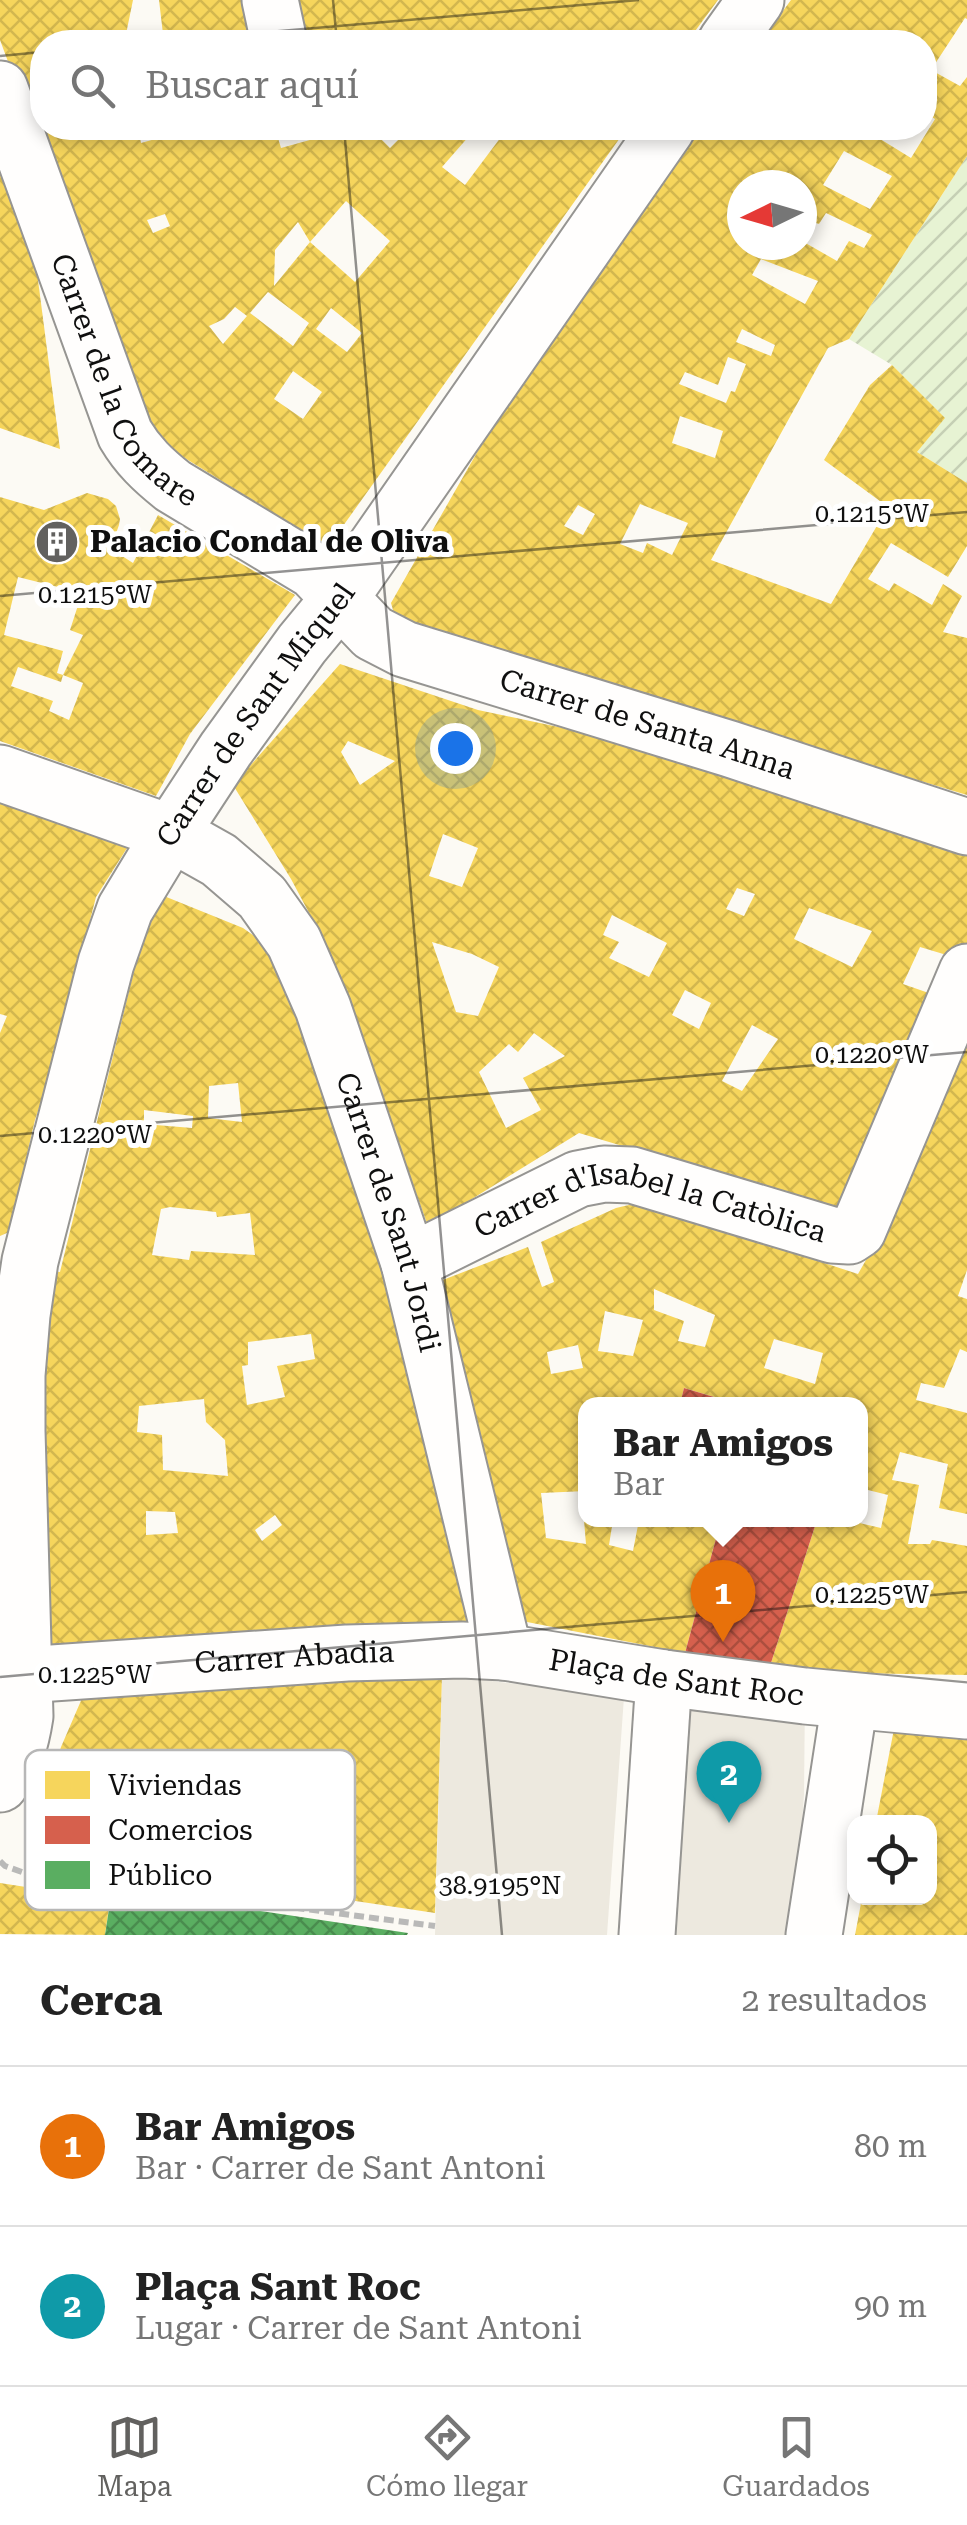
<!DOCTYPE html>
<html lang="es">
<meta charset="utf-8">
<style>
:root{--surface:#fff;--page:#f2f2f2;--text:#222;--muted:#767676;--line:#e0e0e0;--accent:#62615f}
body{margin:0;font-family:"Roboto Serif",serif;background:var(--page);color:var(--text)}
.controls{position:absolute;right:30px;bottom:30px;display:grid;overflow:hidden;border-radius:20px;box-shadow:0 5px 15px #0003}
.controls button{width:90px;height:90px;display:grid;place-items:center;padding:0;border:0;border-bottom:2px solid var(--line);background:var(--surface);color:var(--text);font:50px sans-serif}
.compass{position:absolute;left:727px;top:170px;width:90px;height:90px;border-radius:50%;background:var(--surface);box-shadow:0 5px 15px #0003;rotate:265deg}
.you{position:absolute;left:455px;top:748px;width:35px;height:35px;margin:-25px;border:8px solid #fff;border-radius:50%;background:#1a73e8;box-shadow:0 0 0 15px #1a73e833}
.badge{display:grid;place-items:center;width:65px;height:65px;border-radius:50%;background:var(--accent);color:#fff;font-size:32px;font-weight:700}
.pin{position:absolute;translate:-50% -82px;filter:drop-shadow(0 2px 5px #0008)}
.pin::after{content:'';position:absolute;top:52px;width:35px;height:30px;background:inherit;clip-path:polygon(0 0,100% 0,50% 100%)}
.popup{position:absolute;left:578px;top:1397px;width:290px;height:130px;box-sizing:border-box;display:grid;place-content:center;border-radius:20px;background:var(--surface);filter:drop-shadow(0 2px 8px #0005);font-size:32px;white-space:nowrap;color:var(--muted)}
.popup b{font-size:38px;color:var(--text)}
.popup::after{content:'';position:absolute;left:50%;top:100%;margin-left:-20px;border:20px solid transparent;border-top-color:var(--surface)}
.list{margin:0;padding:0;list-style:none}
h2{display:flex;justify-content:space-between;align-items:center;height:130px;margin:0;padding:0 40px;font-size:42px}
h2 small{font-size:32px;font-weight:400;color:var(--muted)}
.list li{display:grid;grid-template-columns:65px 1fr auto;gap:30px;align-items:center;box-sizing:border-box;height:160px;padding:0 40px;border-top:2px solid var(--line)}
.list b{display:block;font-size:38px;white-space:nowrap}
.list p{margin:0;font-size:32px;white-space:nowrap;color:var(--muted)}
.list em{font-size:32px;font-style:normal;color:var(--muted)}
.icon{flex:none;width:55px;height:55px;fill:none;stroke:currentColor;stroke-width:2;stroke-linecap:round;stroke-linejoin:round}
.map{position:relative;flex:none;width:967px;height:1935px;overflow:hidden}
.search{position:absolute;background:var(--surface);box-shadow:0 5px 15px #0003;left:30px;right:30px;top:30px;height:110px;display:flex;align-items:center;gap:25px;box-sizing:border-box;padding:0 35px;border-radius:40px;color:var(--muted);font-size:38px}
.sheet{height:450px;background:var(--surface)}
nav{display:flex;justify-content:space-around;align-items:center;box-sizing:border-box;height:140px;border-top:2px solid var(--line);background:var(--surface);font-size:28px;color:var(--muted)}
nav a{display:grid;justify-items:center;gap:5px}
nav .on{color:var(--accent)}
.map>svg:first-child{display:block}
.garden{fill:url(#garden-furrows)}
.plaza{fill:#ede9df}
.homes{fill:url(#homes-cross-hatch);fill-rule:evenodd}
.shops{fill:url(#shops-cross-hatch)}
.public{fill:url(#public-cross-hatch)}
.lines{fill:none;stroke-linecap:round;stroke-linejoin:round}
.minor-casing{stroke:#969592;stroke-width:59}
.path{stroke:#b9b9b8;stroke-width:6;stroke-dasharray:10 5;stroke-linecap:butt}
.minor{stroke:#fffefd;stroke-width:55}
.ticks{fill:none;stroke:#0f0f0f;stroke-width:2.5;stroke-opacity:0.45}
.labels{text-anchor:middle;stroke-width:10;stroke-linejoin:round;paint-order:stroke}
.street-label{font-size:30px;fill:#0f0f0f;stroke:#fff}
.poi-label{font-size:30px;font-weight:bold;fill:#0f0f0f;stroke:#fff;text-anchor:start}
.key{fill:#fff;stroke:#b7b7b7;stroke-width:2.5}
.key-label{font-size:28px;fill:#0f0f0f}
.ticks-label{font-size:25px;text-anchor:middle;fill:#0f0f0f;stroke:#fff;stroke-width:10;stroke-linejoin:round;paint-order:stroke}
</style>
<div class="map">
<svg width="967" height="1935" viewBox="0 0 967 1935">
<defs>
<pattern id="garden-furrows" width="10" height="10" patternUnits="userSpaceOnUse" patternTransform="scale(2.5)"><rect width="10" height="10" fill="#e7f3d3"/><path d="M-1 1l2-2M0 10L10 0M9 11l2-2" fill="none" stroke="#c5cfb4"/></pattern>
<pattern id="homes-cross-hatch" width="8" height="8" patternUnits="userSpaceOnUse" patternTransform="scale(2.5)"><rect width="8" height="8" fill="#f6d55c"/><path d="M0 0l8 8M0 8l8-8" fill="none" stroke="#d2b64f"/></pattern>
<pattern id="shops-cross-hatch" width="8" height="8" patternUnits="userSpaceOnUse" patternTransform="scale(2.5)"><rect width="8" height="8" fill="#d6604d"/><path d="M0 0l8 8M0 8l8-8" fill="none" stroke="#ac4e3e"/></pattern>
<pattern id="public-cross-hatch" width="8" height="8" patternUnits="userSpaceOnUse" patternTransform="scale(2.5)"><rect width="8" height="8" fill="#5aae61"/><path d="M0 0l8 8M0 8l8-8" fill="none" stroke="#498c4e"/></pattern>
</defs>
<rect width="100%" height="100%" fill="#fcfaf4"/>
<path class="garden" d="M967 156V483L917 452 944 418 892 365 849 339Z"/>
<g class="plaza">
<path d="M442 1675 624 1697 607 1935H435Z"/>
<path d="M664 1678 805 1696 804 1794 795 1935H647Z"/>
</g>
<g class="homes">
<path d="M0 0H133L125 39 163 34 159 0H253L260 42H42V128H138L141 143 187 130 186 128H275L281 148 317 138 315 128H383L376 134 390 148 410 128H471L467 132 470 135 442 167 465 185 504 133 497 128H627L328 547 146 434 0 40ZM346 201 390 241 355 282 310 242 274 286 275 250 298 222 310 242ZM165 214 170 226 153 233 147 220ZM268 292 309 323 293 346 250 313ZM235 307 247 316 223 344 209 326 224 319ZM331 308 362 333 347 352 316 329ZM293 371 322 392 303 419 274 399Z"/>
<path d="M286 0H718L687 42H293Z"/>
<path d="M791 0H967V19L965 18 931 70 960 86 967 77V156L849 339 828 348 711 560 831 604 888 507 824 460 870 385 892 365 945 418 917 452 967 483V546L948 577 891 543 868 579 889 591 894 583 932 605 943 584 962 596 943 632 967 638V795L685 710 401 620 395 617 391 603 499 414 701 128H876L872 134 911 158 935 119 924 112V42H760ZM844 151 892 176 870 209 823 185ZM742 185H802V235L810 221 819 224 826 213 872 235 864 248 849 241 837 261 802 241V245H742ZM761 259 818 281 805 304 752 275ZM742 329 775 345 771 356 736 342ZM728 357 746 364 735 392 731 391 726 403 679 384 685 372 718 385ZM680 416 723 431 715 458 672 443ZM640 504 688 523 672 555 647 543 643 553 620 544ZM578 505 595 514 583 535 564 526Z"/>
<path d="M0 151 32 234 60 449 0 428Z"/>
<path d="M87 493 108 499 116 506 120 519 119 525 114 539 108 547 133 563 158 515 295 595 190 734 156 796 0 741V497L44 510ZM18 577 82 593 70 630 83 635 63 675 83 683 69 720 49 711 53 701 11 686 18 667 61 682 63 675 57 673 63 651 4 635Z"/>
<path d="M340 664 478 710 610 738 967 853V943L960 959 920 947 903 984 943 998 847 1213 579 1133 428 1226 324 941 291 879 233 785ZM348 741 395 761 360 785 341 752ZM443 834 478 848 462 887 429 876ZM737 888 755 894 744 916 726 909ZM809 908 872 931 852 967 794 939ZM612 915 667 943 649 977 609 958 619 942 603 935ZM432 942 472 954 499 967 478 1016 456 1012ZM685 990 711 1003 699 1029 672 1015ZM752 1025 778 1039 742 1091 722 1081ZM534 1033 565 1056 523 1078 541 1110 506 1128 479 1072 509 1044 518 1052Z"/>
<path d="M0 803 129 845 96 897 52 1069 35 1120 9 1232 0 1236V1033L7 1016 0 1014Z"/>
<path d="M159 894 243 928 257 938 277 961 363 1199 470 1614 465 1623 50 1651 42 1370 44 1270 60 1272 140 946ZM238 1083 242 1122 208 1118 209 1086ZM144 1110 193 1116 192 1128 144 1124ZM170 1207 216 1212 217 1217 250 1213 255 1255 191 1251 189 1260 152 1255 161 1209ZM311 1334 315 1359 277 1366 285 1397 247 1405 242 1366 248 1365V1342ZM204 1399 206 1422 225 1440 228 1476 163 1470 162 1435 137 1432 139 1406ZM146 1511 175 1512 178 1533 146 1535ZM275 1515 282 1525 262 1541 255 1530Z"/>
<path d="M967 1025V1270L958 1296 967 1299V1352L960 1349 944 1388 921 1383 916 1400 967 1413V1514L939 1508 948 1464 900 1452 892 1480 919 1485 908 1544H930L932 1540 967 1546V1675L847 1673 770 1666 817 1520H855V1522L881 1528 888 1495 864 1489 860 1498V1404H738L684 1388 680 1404H586V1491L541 1493 546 1538 586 1544 584 1520H613L609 1545 633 1551 639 1520H721L685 1653 522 1621 435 1283 528 1247 542 1287 554 1282 541 1242 616 1208 633 1204 671 1213 858 1274 866 1260ZM654 1289 715 1315 705 1347 678 1341 684 1321 654 1310ZM605 1311 643 1320 633 1356 598 1351ZM774 1339 823 1353 815 1384 764 1368ZM578 1345 583 1368 551 1374 547 1352Z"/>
<path d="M442 1675 435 1913 289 1891 296 1854 258 1847 260 1813 251 1811 255 1764 231 1763 228 1809 198 1806 197 1843 189 1880 25 1860 61 1747 83 1696ZM302 1820 347 1823 342 1846 298 1841Z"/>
<path d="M894 1729 967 1738V1935H855L862 1898H930V1822H876Z"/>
<path d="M0 1883 110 1900 105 1935 0 1934Z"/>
</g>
<g class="shops">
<path d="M684 1388 734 1403V1404H680Z"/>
<path d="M721 1520H817L770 1666 685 1653Z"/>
</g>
<path class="public" d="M112 1889 408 1933 407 1935H105Z"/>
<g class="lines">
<g class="minor-casing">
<g id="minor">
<path d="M270 0 279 42"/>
<path d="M726 42 756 0"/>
<path id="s1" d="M0 89 125 434C138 456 153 470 173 486L314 571 373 633 404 649 730 749 967 827"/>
<path id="s2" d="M0 773 171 833 219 860 262 897 294 942 323 1008 409 1263 504 1652"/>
<path id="s3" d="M409 1263 578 1179 604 1174 632 1175 832 1235 849 1236 858 1230 967 972"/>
<path id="s4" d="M0 1663 23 1675 347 1653 462 1650 504 1652 664 1678 805 1696 967 1711"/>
<path id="s5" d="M0 1784C15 1763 21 1742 25 1716L17 1431V1375L22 1315 30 1261 106 963 125 909 171 833 226 749 302 644 340 598 667 128"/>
<path d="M647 1935 664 1678"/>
<path d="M814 1935 850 1701"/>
</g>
</g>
<path class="path" d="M0 1861 5 1866 22 1872 435 1926"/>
<use href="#minor" class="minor"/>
</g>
<path class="ticks" d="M333 0 337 42M153 42 639 0M0 56 42 52M344 128 502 1935M0 596 967 512M0 1136 967 1052M0 1677 967 1592"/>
<defs>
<g id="building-disc" transform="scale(2.25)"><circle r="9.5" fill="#62615f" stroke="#fff"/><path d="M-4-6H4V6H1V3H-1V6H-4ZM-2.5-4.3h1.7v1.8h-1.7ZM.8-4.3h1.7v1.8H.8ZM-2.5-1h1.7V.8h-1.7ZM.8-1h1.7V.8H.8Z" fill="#fff"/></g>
</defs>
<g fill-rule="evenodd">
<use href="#building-disc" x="57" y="542"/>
</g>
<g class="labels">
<g class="street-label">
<text dy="10" stroke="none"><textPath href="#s1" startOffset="320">Carrer de la Comare</textPath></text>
<text dy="10" stroke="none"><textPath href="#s5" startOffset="1128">Carrer de Sant Miquel</textPath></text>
<text dy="10" stroke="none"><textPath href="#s1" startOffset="978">Carrer de Santa Anna</textPath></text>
<text dy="10" stroke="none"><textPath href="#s2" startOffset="635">Carrer de Sant Jordi</textPath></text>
<text dy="10" stroke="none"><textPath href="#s3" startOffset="260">Carrer d'Isabel la Catòlica</textPath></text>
<text dy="10" stroke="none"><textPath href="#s4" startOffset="298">Carrer Abadia</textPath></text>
<text dy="10" stroke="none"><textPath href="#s4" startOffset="682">Plaça de Sant Roc</textPath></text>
</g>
<g class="poi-label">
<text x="90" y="552">Palacio Condal de Oliva</text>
</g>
</g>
<rect x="25" y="1750" width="330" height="160" rx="15" class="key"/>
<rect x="45" y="1771" width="45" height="28" fill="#f6d55c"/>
<rect x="45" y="1816" width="45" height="28" fill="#d6604d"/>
<rect x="45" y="1861" width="45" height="28" fill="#5aae61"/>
<g class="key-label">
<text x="108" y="1795">Viviendas</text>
<text x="108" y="1840">Comercios</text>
<text x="108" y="1885">Público</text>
</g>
<g class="ticks-label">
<text x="872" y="522">0.1215°W</text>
<text x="95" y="603">0.1215°W</text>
<text x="872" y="1063">0.1220°W</text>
<text x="95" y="1143">0.1220°W</text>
<text x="872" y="1603">0.1225°W</text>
<text x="95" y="1683">0.1225°W</text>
<text x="500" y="1894">38.9195°N</text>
</g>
</svg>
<div class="controls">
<button><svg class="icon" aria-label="locate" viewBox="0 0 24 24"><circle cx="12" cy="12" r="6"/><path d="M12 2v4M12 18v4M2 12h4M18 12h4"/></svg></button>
</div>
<svg class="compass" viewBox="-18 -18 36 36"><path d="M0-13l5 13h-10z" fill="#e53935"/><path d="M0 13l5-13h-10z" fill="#767676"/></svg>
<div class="you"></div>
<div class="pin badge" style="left:723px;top:1642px;background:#e8710a">1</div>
<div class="popup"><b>Bar Amigos</b>Bar</div>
<div class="pin badge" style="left:729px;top:1823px;background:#0f9aa8">2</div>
<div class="search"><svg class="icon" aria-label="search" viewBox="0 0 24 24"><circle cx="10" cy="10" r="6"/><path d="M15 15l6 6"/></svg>Buscar aquí</div>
</div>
<section class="sheet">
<h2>Cerca<small>2 resultados</small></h2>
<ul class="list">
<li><span class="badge" style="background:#e8710a">1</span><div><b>Bar Amigos</b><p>Bar · Carrer de Sant Antoni</p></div><em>80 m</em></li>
<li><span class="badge" style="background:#0f9aa8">2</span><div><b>Plaça Sant Roc</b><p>Lugar · Carrer de Sant Antoni</p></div><em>90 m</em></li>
</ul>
</section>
<nav>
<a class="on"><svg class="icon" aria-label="map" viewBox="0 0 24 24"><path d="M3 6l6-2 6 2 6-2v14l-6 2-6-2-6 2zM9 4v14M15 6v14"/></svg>Mapa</a>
<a><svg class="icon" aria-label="directions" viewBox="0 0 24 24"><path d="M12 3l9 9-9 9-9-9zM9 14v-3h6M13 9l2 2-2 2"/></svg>Cómo llegar</a>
<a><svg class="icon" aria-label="saved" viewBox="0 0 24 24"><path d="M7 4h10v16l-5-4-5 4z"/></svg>Guardados</a>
</nav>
